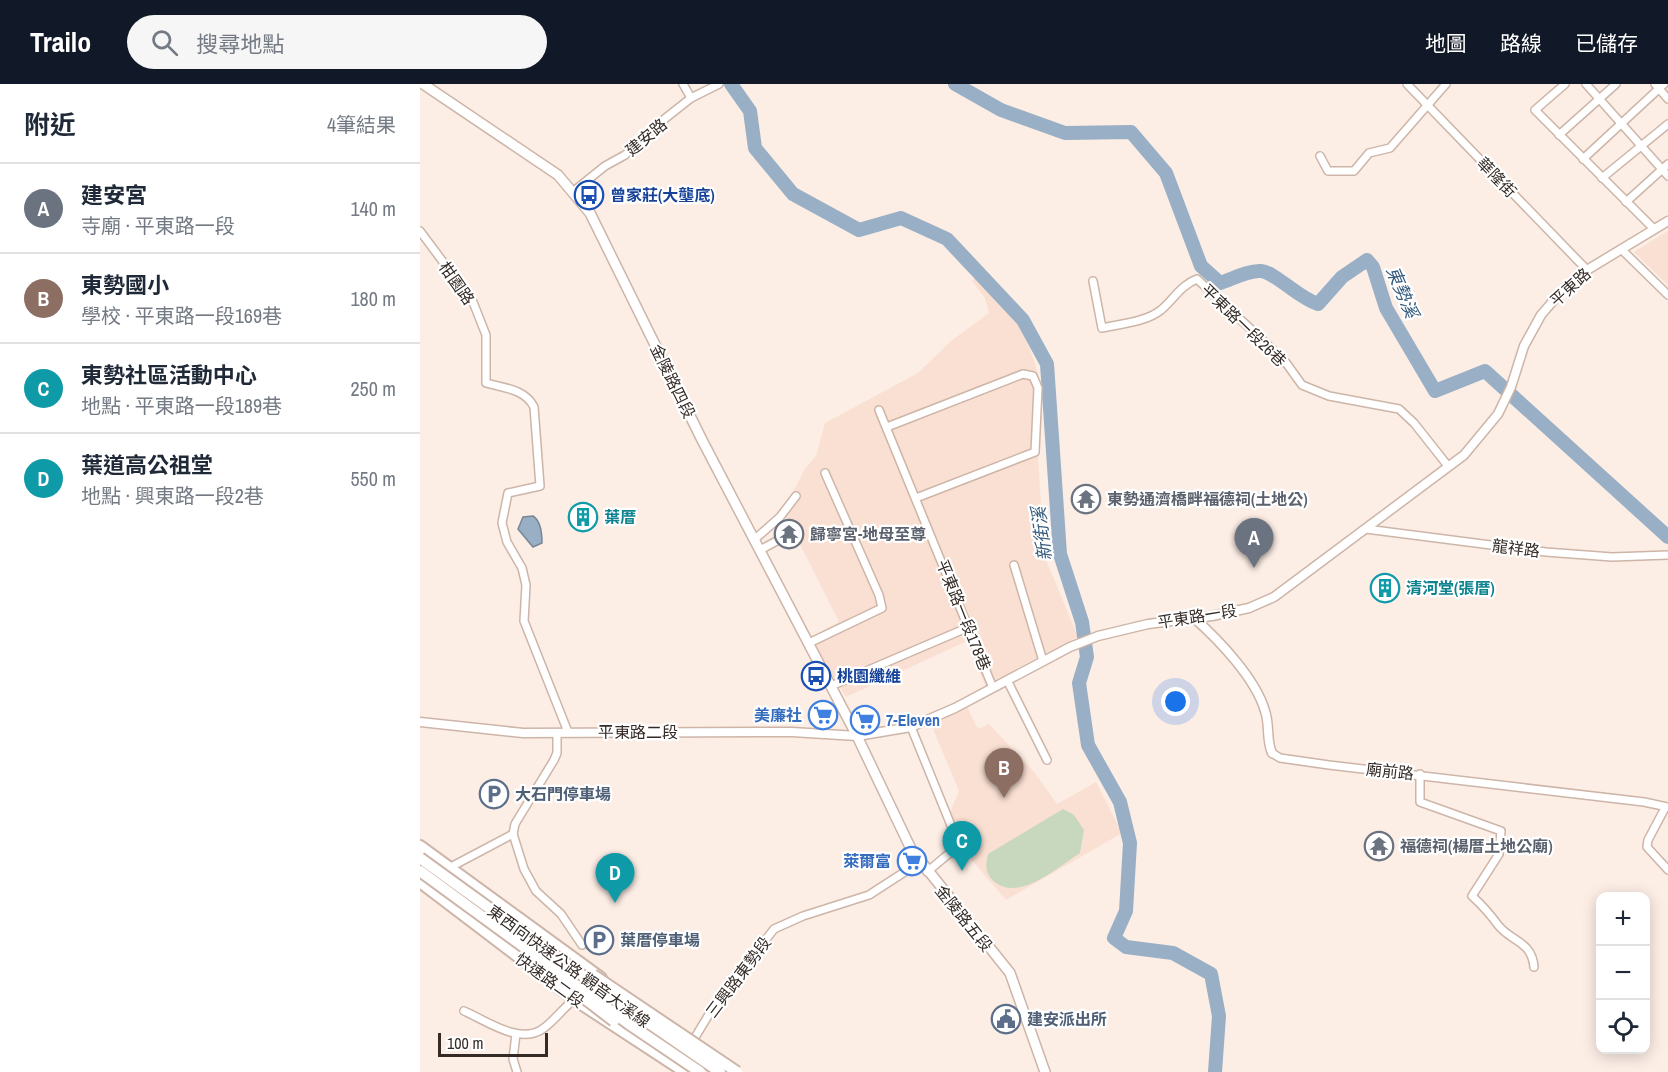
<!DOCTYPE html>
<html lang="zh-TW">
<meta charset="utf-8">
<style>
:root{--surface:#fff;--page:#f6f6f7;--text:#1f2937;--muted:#747a83;--line:#e0e1e3;--accent:#111827}
body{margin:0;font-family:"Archivo Narrow","Noto Sans TC",sans-serif;background:var(--page);color:var(--text)}
.controls{position:absolute;right:18px;bottom:18px;display:grid;overflow:hidden;border-radius:12px;box-shadow:0 3px 15px #0003}
.controls button{width:54px;height:54px;display:grid;place-items:center;padding:0;border:0;border-bottom:2px solid var(--line);background:var(--surface);color:var(--text);font:30px sans-serif}
.scale{position:absolute;left:18px;bottom:15px;width:110px;box-sizing:border-box;padding-left:6px;border:3px solid #342b26;border-top:0;font-size:16px;line-height:21px;white-space:nowrap;color:#342b26;-webkit-text-stroke:4px #fff;paint-order:stroke}
.you{position:absolute;left:756px;top:618px;width:21px;height:21px;margin:-15px;border:4px solid #fff;border-radius:50%;background:#1a73e8;box-shadow:0 0 0 9px #1a73e833}
.badge{display:grid;place-items:center;width:39px;height:39px;border-radius:50%;background:var(--accent);color:#fff;font-size:20px;font-weight:700}
.pin{position:absolute;translate:-50% -50px;filter:drop-shadow(0 2px 3px #0008)}
.pin::after{content:'';position:absolute;top:32px;width:21px;height:18px;background:inherit;clip-path:polygon(0 0,100% 0,50% 100%)}
.list{margin:0;padding:0;list-style:none}
h2{display:flex;justify-content:space-between;align-items:center;height:78px;margin:0;padding:0 24px;font-size:26px}
h2 small{font-size:20px;font-weight:400;color:var(--muted)}
.list li{display:grid;grid-template-columns:39px 1fr auto;gap:18px;align-items:center;box-sizing:border-box;height:90px;padding:0 24px;border-top:2px solid var(--line)}
.list b{display:block;font-size:22px;white-space:nowrap}
.list p{margin:0;font-size:20px;white-space:nowrap;color:var(--muted)}
.list em{font-size:20px;font-style:normal;color:var(--muted)}
.icon{flex:none;width:33px;height:33px;fill:none;stroke:currentColor;stroke-width:2;stroke-linecap:round;stroke-linejoin:round}
.map{position:relative;flex:none;width:1248px;height:988px;overflow:hidden}
header{display:flex;align-items:center;gap:36px;box-sizing:border-box;height:84px;padding:0 30px;background:var(--accent);color:#fff}
header strong{font-size:28px}
nav{display:flex;gap:33px;margin-inline-start:auto;font-size:21px}
.search{width:420px;height:54px;background:var(--page);display:flex;align-items:center;gap:15px;box-sizing:border-box;padding:0 21px;border-radius:33px;color:var(--muted);font-size:22px}
main{display:flex}
aside{flex:1;background:var(--surface)}
.map>svg:first-child{display:block}
.built{fill:#fae0d2}
.green{fill:#c7d8bf}
.water{fill:#98afc5;stroke:#7a8795;stroke-width:1.5}
.lines{fill:none;stroke-linecap:round;stroke-linejoin:round}
.river{stroke:#98afc5;stroke-width:14}
.minor-casing{stroke:#cdb5a8;stroke-width:10}
.tertiary-casing{stroke:#cdb5a8;stroke-width:11}
.secondary-casing{stroke:#cdb5a8;stroke-width:12}
.primary-casing{stroke:#cdb5a8;stroke-width:14}
.minor{stroke:#fff;stroke-width:7}
.tertiary{stroke:#fff;stroke-width:8}
.secondary{stroke:#fff;stroke-width:9}
.primary{stroke:#fff;stroke-width:10}
.trunk-bridge-casing{stroke:#cdb5a8;stroke-width:14;stroke-linecap:butt}
.trunk-bridge{stroke:#fff;stroke-width:10}
.labels{text-anchor:middle;stroke-width:4.5;stroke-linejoin:round;paint-order:stroke}
.street-label{font-size:16px;fill:#342b26;stroke:#fff}
.transit-label{font-size:16px;font-weight:bold;fill:#164399;stroke:#fff;text-anchor:start}
.worship-label{font-size:16px;font-weight:bold;fill:#5b616d;stroke:#fff;text-anchor:start}
.culture-label{font-size:16px;font-weight:bold;fill:#0d838f;stroke:#fff;text-anchor:start}
.shop-label{font-size:16px;font-weight:bold;fill:#366cbe;stroke:#fff;text-anchor:end}
.service-label{font-size:16px;font-weight:bold;fill:#4e5e75;stroke:#fff;text-anchor:start}
.water-label{font-size:18px;font-style:italic;fill:#345a7c;stroke:#fff}
</style>
<header>
<strong>Trailo</strong>
<div class="search"><svg class="icon" aria-label="search" viewBox="0 0 24 24"><circle cx="10" cy="10" r="6"/><path d="M15 15l6 6"/></svg>搜尋地點</div>
<nav><a>地圖</a><a>路線</a><a>已儲存</a></nav>
</header>
<main>
<aside>
<h2>附近<small>4筆結果</small></h2>
<ul class="list">
<li><span class="badge" style="background:#6b7280">A</span><div><b>建安宮</b><p>寺廟 · 平東路一段</p></div><em>140 m</em></li>
<li><span class="badge" style="background:#8d6e63">B</span><div><b>東勢國小</b><p>學校 · 平東路一段169巷</p></div><em>180 m</em></li>
<li><span class="badge" style="background:#0f9aa8">C</span><div><b>東勢社區活動中心</b><p>地點 · 平東路一段189巷</p></div><em>250 m</em></li>
<li><span class="badge" style="background:#0f9aa8">D</span><div><b>葉道高公祖堂</b><p>地點 · 興東路一段2巷</p></div><em>550 m</em></li>
</ul>
</aside>
<div class="map">
<svg width="1248" height="988" viewBox="0 0 1248 988">
<rect width="100%" height="100%" fill="#fcede5"/>
<g class="built">
<path d="M1248 147V201L1214 168Z"/>
<path d="M557 192 597 233 615 279 620 301 618 372 624 471 658 553 565 601 547 557 426 613 389 554 419 538 363 426 385 385 396 372 405 339 498 289 531 257 569 229 565 214 552 197Z"/>
<path d="M547 623 558 645 569 640 615 689 637 720 676 698 702 749 586 816 551 775 555 772 530 728 539 707 510 638Z"/>
</g>
<path class="green" d="M643 725 654 731 664 746 660 769C639 782 601 817 576 799 565 791 565 782 568 770Z"/>
<path class="water" d="M113 432C121 437 122 450 122 459L113 463 98 445 103 433Z"/>
<g class="lines">
<g class="river">
<path d="M311 0 330 27 335 64 373 110 439 146 481 134 527 155 603 236 627 280 640 470 662 538 667 573 659 599 668 661 700 718 710 759 706 827 694 854 706 863 753 869 791 890 799 932 795 988"/>
<path d="M535 0 581 26 645 49 711 48 746 89 781 182 800 199C812 195 829 186 841 187 855 188 878 214 898 220L922 193 947 176 953 183 966 224 1015 307 1065 287 1248 453"/>
</g>
<g class="minor-casing">
<g id="minor">
<path d="M263 0 271 14"/>
<path d="M987 0 1167 186"/>
<path d="M1145 0 1115 26 1234 145"/>
<path d="M1166 0 1248 92"/>
<path d="M1235 0 1248 15"/>
<path d="M1139 51 1196 0"/>
<path d="M900 72 908 87H934L949 69 970 64 1026 0"/>
<path d="M1163 75 1244 0"/>
<path d="M1182 94 1248 40"/>
<path d="M154 107 185 82 205 71 233 44 271 14 299 0"/>
<path d="M1206 118 1248 80"/>
<path d="M0 147 53 218 66 251V299C84 304 105 305 114 323L120 402 88 409 82 439 87 458 102 484 106 501 104 537 148 648"/>
<path d="M1201 165 1248 211"/>
<path d="M673 197 682 244C700 240 726 238 741 226 754 215 761 201 777 195L864 276 882 301 909 312 979 325 994 339 1028 382"/>
<path d="M459 326 573 604"/>
<path d="M467 343 603 290 613 292 618 304 615 368 496 414"/>
<path d="M946 445 1126 468 1192 473 1248 471"/>
<path d="M335 455 360 433 376 412"/>
<path d="M340 466 364 453"/>
<path d="M594 481 623 577"/>
<path d="M389 559 462 524 459 511 405 389"/>
<path d="M587 596 627 676"/>
<path d="M411 602 549 543"/>
<path d="M491 643 539 761 507 788"/>
<path d="M137 649V669L134 676 95 740 93 750 104 785 116 807 141 830 162 861"/>
<path d="M852 669 860 674 909 681 1224 718 1248 723"/>
<path d="M1000 690V718L1081 747 1079 770 1052 812C1062 821 1070 830 1078 841 1090 857 1112 857 1114 883"/>
<path d="M1245 724 1228 756 1227 763 1248 786"/>
<path d="M27 785 93 750"/>
<path d="M44 927C65 936 98 960 121 946 131 940 140 928 149 920"/>
<path d="M96 950 93 975 97 988"/>
<path d="M271 960 291 927 354 845 383 832 449 811 500 778"/>
</g>
</g>
<g class="tertiary-casing">
<g id="tertiary">
<path d="M774 534C799 556 836 595 845 627 850 641 846 656 852 669"/>
<path d="M0 638 103 649 372 648 437 652 491 643 535 624 650 563 678 552 728 540 792 532 829 524 854 513 1044 371 1078 330 1091 303 1104 262 1121 231 1140 209 1167 186 1248 137"/>
</g>
</g>
<g class="secondary-casing">
<path id="secondary" d="M3 0 138 91 170 129 282 356 437 652 491 765 590 889 625 988"/>
</g>
<g class="primary-casing">
<g id="primary">
<path d="M0 762 181 894"/>
<path d="M0 798 155 916 265 988"/>
</g>
</g>
<use href="#minor" class="minor"/>
<use href="#tertiary" class="tertiary"/>
<use href="#secondary" class="secondary"/>
<use href="#primary" class="primary"/>
<g class="trunk-bridge-casing">
<g id="trunk-bridge">
<path d="M0 774 217 931 300 988"/>
<path d="M0 787 209 940 280 988"/>
<path d="M173 891 317 988"/>
<path d="M164 914 194 937"/>
</g>
</g>
<use href="#trunk-bridge" class="trunk-bridge"/>
</g>
<defs>
<g id="bus-ring" transform="scale(1.5)"><circle r="9.5" fill="#fff" stroke="#1a4fb4" stroke-width="1.5"/><path d="M-5-6H5V4H4V6H2V4H-2V6H-4V4H-5ZM-3.5-4V0h7V-4ZM-3.5 1.2v1.5H-2V1.2ZM2 1.2v1.5H3.5V1.2Z" fill="#1a4fb4"/></g>
<g id="temple-ring" transform="scale(1.5)"><circle r="9.5" fill="#fff" stroke="#6b7280" stroke-width="1.5"/><path d="M0-6L5-2H3V0L6.5 2.5H4V6H1.5V3h-3V6H-4V2.5H-6.5L-3 0V-2H-5Z" fill="#6b7280"/></g>
<g id="building-ring" transform="scale(1.5)"><circle r="9.5" fill="#fff" stroke="#0f9aa8" stroke-width="1.5"/><path d="M-4-6H4V6H1V3H-1V6H-4ZM-2.5-4.3h1.7v1.8h-1.7ZM.8-4.3h1.7v1.8H.8ZM-2.5-1h1.7V.8h-1.7ZM.8-1h1.7V.8H.8Z" fill="#0f9aa8"/></g>
<g id="supermarket-ring" transform="scale(1.5)"><circle r="9.5" fill="#fff" stroke="#3f7fe0" stroke-width="1.5"/><path d="M-6-5.5h2.5l.6 2H6L4.5 2H-2.5L-4.4-4H-6ZM-1.5 3.2a1.3 1.3 0 1 0 .1 0ZM3 3.2a1.3 1.3 0 1 0 .1 0Z" fill="#3f7fe0"/></g>
<g id="parking-ring" transform="scale(1.5)"><circle r="9.5" fill="#fff" stroke="#5c6f8a" stroke-width="1.5"/><path d="M-3.5-5.5H1a3.5 3.5 0 0 1 0 7H-1V5.5H-3.5ZM-1-3.4V-.6H.8a1.4 1.4 0 0 0 0-2.8Z" fill="#5c6f8a"/></g>
<g id="civic-ring" transform="scale(1.5)"><circle r="9.5" fill="#fff" stroke="#5c6f8a" stroke-width="1.5"/><path d="M-.6-6.5H3V-4.5H.6V-3L4-1V1h2V6H-6V1h2V-1L-.6-3ZM-1.2 2.5V6h2.4V2.5Z" fill="#5c6f8a"/></g>
</defs>
<g fill-rule="evenodd">
<use href="#bus-ring" x="169" y="111"/>
<use href="#temple-ring" x="666" y="415"/>
<use href="#building-ring" x="163" y="433"/>
<use href="#temple-ring" x="369" y="450"/>
<use href="#building-ring" x="965" y="504"/>
<use href="#bus-ring" x="396" y="592"/>
<use href="#supermarket-ring" x="403" y="631"/>
<use href="#supermarket-ring" x="445" y="636"/>
<use href="#parking-ring" x="74" y="710"/>
<use href="#temple-ring" x="959" y="762"/>
<use href="#supermarket-ring" x="492" y="777"/>
<use href="#parking-ring" x="179" y="856"/>
<use href="#civic-ring" x="586" y="935"/>
</g>
<g class="labels">
<g class="street-label">
<text transform="translate(226 53) rotate(-40)" y="6">建安路</text>
<text transform="translate(1077 93) rotate(46)" y="6">華隆街</text>
<text transform="translate(37 199) rotate(55)" y="6">柑園路</text>
<text transform="translate(1150 203) rotate(-42)" y="6">平東路</text>
<text transform="translate(824 241) rotate(44)" y="6">平東路一段26巷</text>
<text transform="translate(253 297) rotate(64)" y="6">金陵路四段</text>
<text transform="translate(1096 464) rotate(7)" y="6">龍祥路</text>
<text transform="translate(544 531) rotate(68)" y="6">平東路一段178巷</text>
<text transform="translate(777 532) rotate(-9)" y="6">平東路一段</text>
<text x="218" y="654">平東路二段</text>
<text transform="translate(970 687) rotate(6)" y="6">廟前路</text>
<text transform="translate(544 834) rotate(51)" y="6">金陵路五段</text>
<text transform="translate(149 882) rotate(36)" y="6">東西向快速公路 觀音大溪線</text>
<text transform="translate(318 893) rotate(-53)" y="6">三興路東勢段</text>
<text transform="translate(130 896) rotate(36)" y="6">快速路二段</text>
</g>
<g class="transit-label">
<text x="190" y="117">曾家莊(大壟底)</text>
<text x="417" y="598">桃園纖維</text>
</g>
<g class="worship-label">
<text x="687" y="421">東勢通濟橋畔福德祠(土地公)</text>
<text x="390" y="456">歸寧宮-地母至尊</text>
<text x="980" y="768">福德祠(楊厝土地公廟)</text>
</g>
<g class="culture-label">
<text x="184" y="439">葉厝</text>
<text x="986" y="510">清河堂(張厝)</text>
</g>
<g class="shop-label">
<text x="382" y="637">美廉社</text>
<text x="466" y="642" text-anchor="start">7-Eleven</text>
<text x="471" y="783">萊爾富</text>
</g>
<g class="service-label">
<text x="95" y="716">大石門停車場</text>
<text x="200" y="862">葉厝停車場</text>
<text x="607" y="941">建安派出所</text>
</g>
<g class="water-label">
<text transform="translate(982 208) rotate(67)" y="6">東勢溪</text>
<text transform="translate(622 450) rotate(-97)" y="6">新街溪</text>
</g>
</g>
</svg>
<div class="controls">
<button>+</button>
<button>−</button>
<button><svg class="icon" aria-label="locate" viewBox="0 0 24 24"><circle cx="12" cy="12" r="6"/><path d="M12 2v4M12 18v4M2 12h4M18 12h4"/></svg></button>
</div>
<div class="scale">100 m</div>
<div class="you"></div>
<div class="pin badge" style="left:834px;top:484px;background:#6b7280">A</div>
<div class="pin badge" style="left:584px;top:714px;background:#8d6e63">B</div>
<div class="pin badge" style="left:542px;top:787px;background:#0f9aa8">C</div>
<div class="pin badge" style="left:195px;top:819px;background:#0f9aa8">D</div>
</div>
</main>
